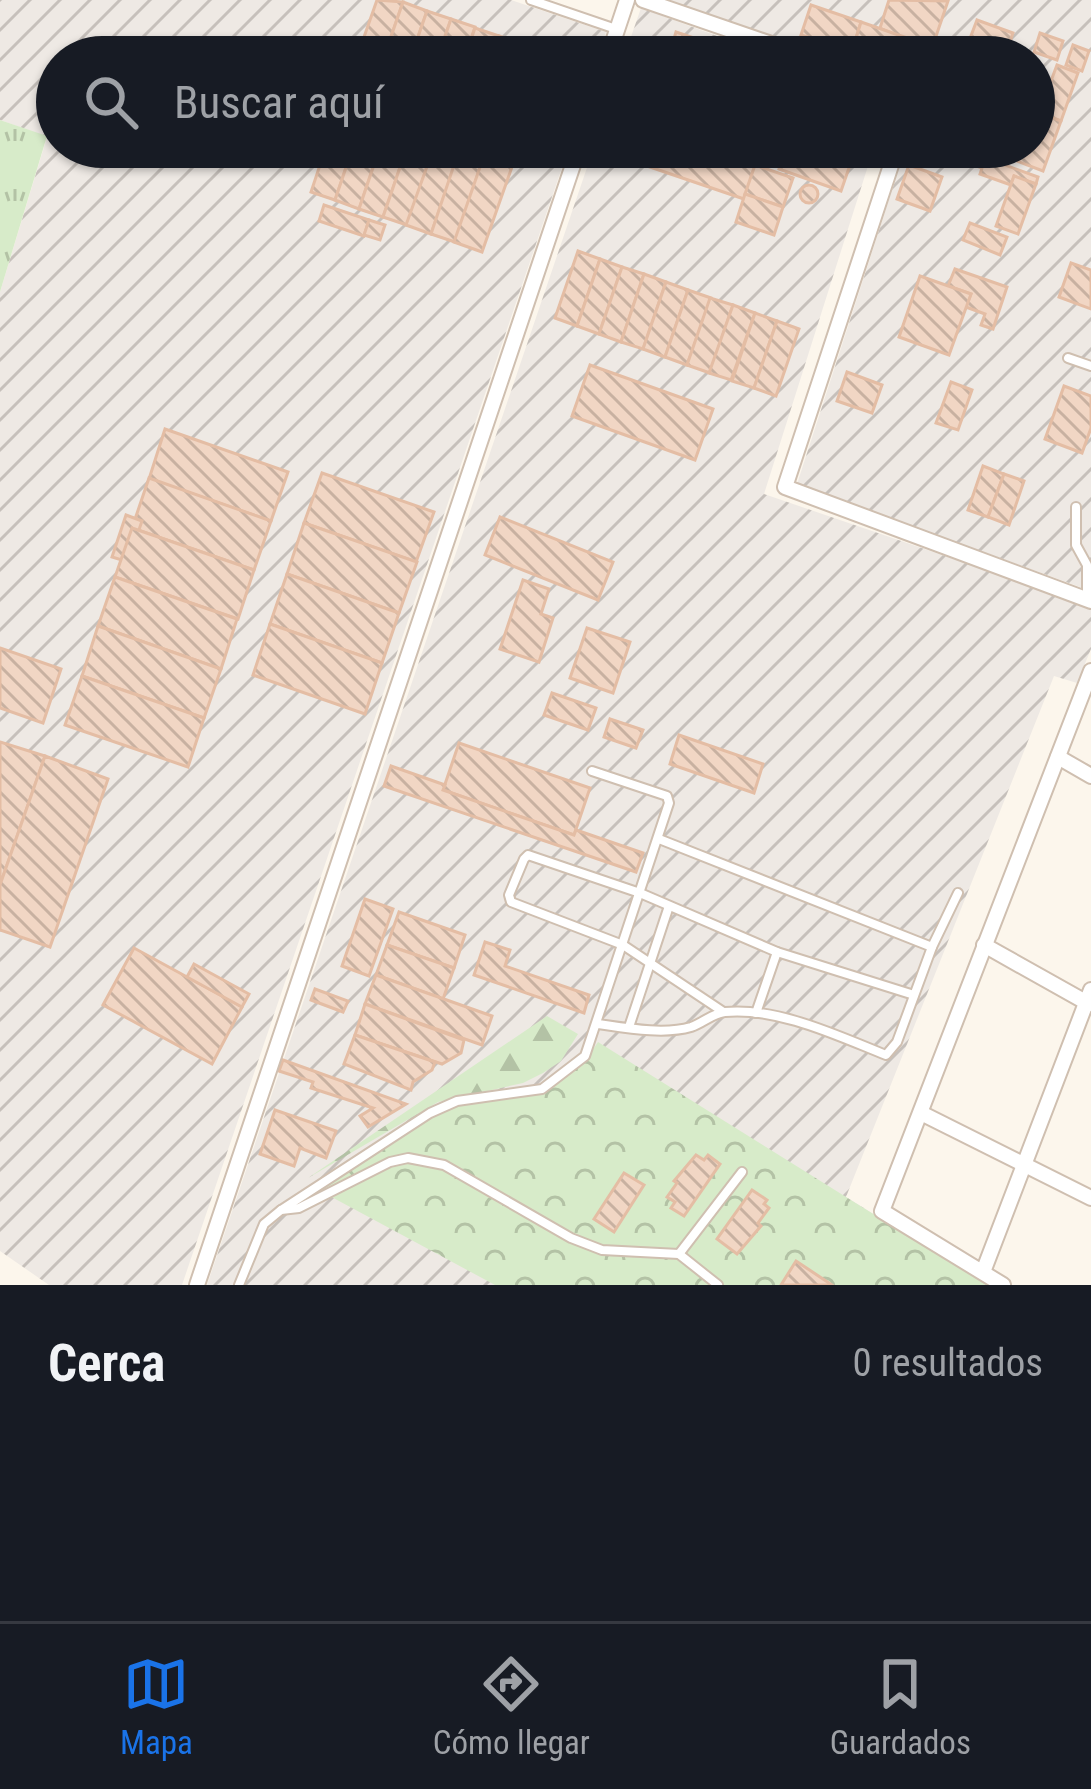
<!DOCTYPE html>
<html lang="es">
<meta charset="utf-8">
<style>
:root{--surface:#171b24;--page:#20242c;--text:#f1f3f6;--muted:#9ea1a6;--line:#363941;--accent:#1a73e8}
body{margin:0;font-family:"Roboto Condensed",sans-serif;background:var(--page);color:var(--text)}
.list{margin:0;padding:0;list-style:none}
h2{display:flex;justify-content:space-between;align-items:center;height:156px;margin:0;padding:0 48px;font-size:51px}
h2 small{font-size:39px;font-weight:400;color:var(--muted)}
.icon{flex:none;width:66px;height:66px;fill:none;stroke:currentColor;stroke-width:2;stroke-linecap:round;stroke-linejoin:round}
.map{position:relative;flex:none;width:1091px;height:1285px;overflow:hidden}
.search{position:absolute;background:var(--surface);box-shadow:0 3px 9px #0004;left:36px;right:36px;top:36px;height:132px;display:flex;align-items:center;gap:30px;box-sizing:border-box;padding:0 42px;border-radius:66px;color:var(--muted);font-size:45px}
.sheet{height:336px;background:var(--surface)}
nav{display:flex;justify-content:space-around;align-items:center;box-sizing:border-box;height:168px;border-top:3px solid var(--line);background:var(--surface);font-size:33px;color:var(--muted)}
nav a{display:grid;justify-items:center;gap:6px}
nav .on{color:var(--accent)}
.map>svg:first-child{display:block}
.industrial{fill:url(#industrial-furrows)}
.grass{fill:url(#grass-tufts)}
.forest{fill:url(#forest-firs)}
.park{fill:url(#park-crowns)}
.building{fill:url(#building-back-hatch);stroke:#e4bda4;stroke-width:3}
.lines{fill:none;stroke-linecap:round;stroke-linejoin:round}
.lane-casing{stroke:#cfbfb0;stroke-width:12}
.street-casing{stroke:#cfbfb0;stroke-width:18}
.lane{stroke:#fff;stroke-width:8}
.street{stroke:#fff;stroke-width:14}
</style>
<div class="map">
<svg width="1091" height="1285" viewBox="0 0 1091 1285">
<defs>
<pattern id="industrial-furrows" width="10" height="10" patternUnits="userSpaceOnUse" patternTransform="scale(3)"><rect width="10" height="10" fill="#eee9e4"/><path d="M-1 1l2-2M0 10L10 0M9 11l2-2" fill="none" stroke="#c6c0bb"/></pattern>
<pattern id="grass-tufts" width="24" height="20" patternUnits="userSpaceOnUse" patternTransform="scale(3)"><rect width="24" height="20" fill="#d7ebc9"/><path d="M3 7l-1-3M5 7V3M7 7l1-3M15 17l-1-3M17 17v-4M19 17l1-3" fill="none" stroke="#b3c2a5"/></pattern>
<pattern id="forest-firs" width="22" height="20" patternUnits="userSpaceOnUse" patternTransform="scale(3)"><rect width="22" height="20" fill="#d7ebc9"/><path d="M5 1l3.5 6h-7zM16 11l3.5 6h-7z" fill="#b3c2a5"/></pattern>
<pattern id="park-crowns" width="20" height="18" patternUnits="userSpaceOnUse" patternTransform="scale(3)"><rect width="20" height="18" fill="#d7ebc9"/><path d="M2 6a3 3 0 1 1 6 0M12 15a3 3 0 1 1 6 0" fill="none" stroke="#b3c2a5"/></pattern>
<pattern id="building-back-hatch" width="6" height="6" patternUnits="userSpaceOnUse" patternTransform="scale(3)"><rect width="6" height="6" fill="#f1d6c4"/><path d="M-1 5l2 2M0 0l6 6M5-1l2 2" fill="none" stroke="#c8b1a1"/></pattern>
</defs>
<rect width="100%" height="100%" fill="#fcf6ec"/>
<g class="industrial">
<path d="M0 0H511L606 32 598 57H57V147H569L182 1285H49L0 1251V292L47 137 0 120Z"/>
<path d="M654 0H1091V591L797 484 906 147H1034V57H810Z"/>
<path d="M641 8 774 57H624Z"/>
<path d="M594 147H874L764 494 1091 606V649L1077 683 1054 676 846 1197 989 1285H207Z"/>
</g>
<path class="grass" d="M0 120 47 136 0 292Z"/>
<path class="forest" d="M547 1016 578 1034 561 1061 543 1073 523 1083 438 1102 308 1178Z"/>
<path class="park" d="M598 1042 987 1285H495L326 1194 310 1191C355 1164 400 1131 449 1109 509 1083 553 1112 598 1042Z"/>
<g class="building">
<path d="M377 0 403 2 384 57H357Z"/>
<path d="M889 0 948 1 931 51 880 28Z"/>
<path d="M403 2 427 11 411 57H384Z"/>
<path d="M811 5 861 22 852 51 801 35Z"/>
<path d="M427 11 451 19 438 57H411Z"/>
<path d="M451 19 475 27 465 57H438Z"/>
<path d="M977 20 1013 33 1005 57H963Z"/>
<path d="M861 22 910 39 903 57H869L852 51Z"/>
<path d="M475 28 499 36 492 57H465Z"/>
<path d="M676 32 700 40 697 50 673 42Z"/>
<path d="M1040 33 1063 41 1057 60 1034 52Z"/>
<path d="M499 36 523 44 518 57H491Z"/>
<path d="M700 40 735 52 734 57H694Z"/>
<path d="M523 45 551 54 550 57H519Z"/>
<path d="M1073 45 1089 51 1082 71 1066 65Z"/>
<path d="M1057 65 1078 73 1061 121 1039 113Z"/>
<path d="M1034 111 1061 121 1043 171 1014 160 1018 147H1034Z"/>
<path d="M326 147H353L335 200 311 192Z"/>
<path d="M353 147H380L359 209 335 200Z"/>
<path d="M380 147H407L383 217 359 209Z"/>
<path d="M407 147H434L407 225 383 217Z"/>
<path d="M434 147H461L431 234 406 225Z"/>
<path d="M460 147H487L455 242 431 234Z"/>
<path d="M487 147H519L482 252 454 242Z"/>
<path d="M608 147H748L760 151 744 199 606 152Z"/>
<path d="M786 147H798L850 165 841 191 779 169Z"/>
<path d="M961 149 1038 177 1036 184 1014 176 1011 185 980 174 982 168 958 159Z"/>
<path d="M755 165 793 178 783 207 745 194Z"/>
<path d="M909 165 942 177 930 211 897 199Z"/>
<path d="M1014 176 1036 184 1018 234 996 226Z"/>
<circle cx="809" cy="194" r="9"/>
<path d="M745 194 783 207 774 235 736 222Z"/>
<path d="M324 205 369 220 364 236 319 221Z"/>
<path d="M369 220 385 225 380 240 364 235Z"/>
<path d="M970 223 1007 237 1000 255 963 240Z"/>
<path d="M578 251 600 259 577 326 555 318Z"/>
<path d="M600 259 622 267 599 334 577 326Z"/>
<path d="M1071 263 1091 270V309L1059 297Z"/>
<path d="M622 267 644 274 621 342 599 334Z"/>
<path d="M955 269 1007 287 993 329 981 325 985 314 966 307 971 294 948 286Z"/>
<path d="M644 274 666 282 643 349 621 342Z"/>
<path d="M920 276 971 294 949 355 899 337Z"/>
<path d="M666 282 688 290 665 357 643 349Z"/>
<path d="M688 290 711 298 687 365 665 357Z"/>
<path d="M710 298 733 305 710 373 687 365Z"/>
<path d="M733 305 755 313 731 380 709 373Z"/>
<path d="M755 313 777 321 754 388 732 381Z"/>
<path d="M777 321 799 329 776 396 754 388Z"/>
<path d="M590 365 713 409 695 460 572 416Z"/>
<path d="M847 372 882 385 872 413 837 401Z"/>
<path d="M951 382 972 390 958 430 936 423Z"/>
<path d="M1064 386 1091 396V428L1082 453 1045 439Z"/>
<path d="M165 429 288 472 271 521 149 479Z"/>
<path d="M983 466 1004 474 988 517 968 510Z"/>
<path d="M322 473 434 512 416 562 304 523Z"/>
<path d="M1004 474 1024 481 1009 525 988 517Z"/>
<path d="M149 478 271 521 254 570 132 528Z"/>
<path d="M126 515 142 521 128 562 112 557Z"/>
<path d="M500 517 613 562 598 600 485 555Z"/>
<path d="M304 523 417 562 399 613 287 574Z"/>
<path d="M132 528 254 570 238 619 115 577Z"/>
<path d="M287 574 399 613 382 663 270 624Z"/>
<path d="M115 577 237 619 221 669 98 626Z"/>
<path d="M523 580 549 589 541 614 553 618 539 662 500 649Z"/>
<path d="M270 624 382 663 365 714 253 675Z"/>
<path d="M98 626 221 669 204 718 82 676Z"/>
<path d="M587 628 630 642 613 693 570 678Z"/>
<path d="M0 648 61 669 43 723 0 708Z"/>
<path d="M82 676 204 718 188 767 65 725Z"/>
<path d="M552 693 596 708 588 730 544 715Z"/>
<path d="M610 719 643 730 636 748 604 737Z"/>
<path d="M679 735 763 764 754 793 670 764Z"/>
<path d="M0 742 45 756 0 885Z"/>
<path d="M459 743 590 788 574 835 443 790Z"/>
<path d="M45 756 108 779 50 947 0 930V885Z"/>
<path d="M391 766 445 785 443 790 574 835 576 830 643 853 636 872 384 786Z"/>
<path d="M365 899 393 909 369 976 342 966Z"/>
<path d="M399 912 465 935 454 968 387 945Z"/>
<path d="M485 942 510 950 505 966 589 995 584 1013 474 975Z"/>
<path d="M387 945 454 968 443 999 376 975Z"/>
<path d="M134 948 242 1007 212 1064 103 1005Z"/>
<path d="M194 964 249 994 242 1007 187 977Z"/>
<path d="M376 975 492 1016 482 1045 365 1004Z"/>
<path d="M315 989 348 1001 343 1012 311 1000Z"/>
<path d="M365 1004 464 1040 461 1053 442 1064 355 1035Z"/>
<path d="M355 1035 435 1062 432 1070 413 1082 411 1090 344 1064Z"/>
<path d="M283 1060 406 1104 368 1127 360 1116 373 1108 311 1088 313 1082 279 1071Z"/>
<path d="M275 1110 336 1131 326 1158 300 1148 294 1166 260 1154Z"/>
<path d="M696 1155 704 1160 708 1155 720 1164 684 1216 671 1208 675 1202 667 1197 677 1183 674 1181Z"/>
<path d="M624 1173 644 1185 614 1232 594 1219Z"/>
<path d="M752 1190 767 1200 764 1204 769 1208 758 1223 761 1226 737 1254 717 1239Z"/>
<path d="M796 1261 832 1285H781Z"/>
</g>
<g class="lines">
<g class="lane-casing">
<g id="lane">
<path d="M531 0 616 29"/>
<path d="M1068 358 1091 366"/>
<path d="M1076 507V545L1087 565V598"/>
<path d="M659 839 932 947"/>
<path d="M722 1011 623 945 511 902 509 895 524 859 528 855 640 893 777 952 914 995"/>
<path d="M756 1013 777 952"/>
<path d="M598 1024C626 1028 664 1035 691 1027 703 1023 713 1013 725 1012 778 1007 838 1036 886 1055L897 1042 932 947 958 893"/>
<path d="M629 1027 669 906"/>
<path d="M281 1210 430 1113 457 1101 542 1089 585 1056 669 803 667 796 592 771"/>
<path d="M679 1254 742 1172"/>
<path d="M239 1285 264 1224 281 1210 299 1208 390 1162 408 1158 444 1165 571 1238 602 1250 679 1254 718 1285"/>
</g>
</g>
<g class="street-casing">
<g id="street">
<path d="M643 0 809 57"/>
<path d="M608 57 627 0"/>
<path d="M897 147 785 487 1091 601"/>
<path d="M1058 757 1091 776"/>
<path d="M984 945 1089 1004"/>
<path d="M921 1113 1091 1198"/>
<path d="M983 1272 1091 990"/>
<path d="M197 1285 579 147"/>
<path d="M1003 1285 882 1211 1091 671"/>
</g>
</g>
<use href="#lane" class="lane"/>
<use href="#street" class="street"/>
</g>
</svg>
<div class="search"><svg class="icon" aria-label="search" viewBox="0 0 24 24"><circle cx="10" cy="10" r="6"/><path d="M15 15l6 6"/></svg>Buscar aquí</div>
</div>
<section class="sheet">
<h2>Cerca<small>0 resultados</small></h2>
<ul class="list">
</ul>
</section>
<nav>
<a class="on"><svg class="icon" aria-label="map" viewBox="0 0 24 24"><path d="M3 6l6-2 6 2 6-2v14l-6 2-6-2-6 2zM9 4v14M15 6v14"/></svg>Mapa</a>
<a><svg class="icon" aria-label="directions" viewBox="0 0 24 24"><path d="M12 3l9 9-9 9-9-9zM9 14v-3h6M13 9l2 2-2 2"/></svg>Cómo llegar</a>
<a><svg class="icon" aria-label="saved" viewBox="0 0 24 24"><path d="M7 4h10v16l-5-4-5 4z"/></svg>Guardados</a>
</nav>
